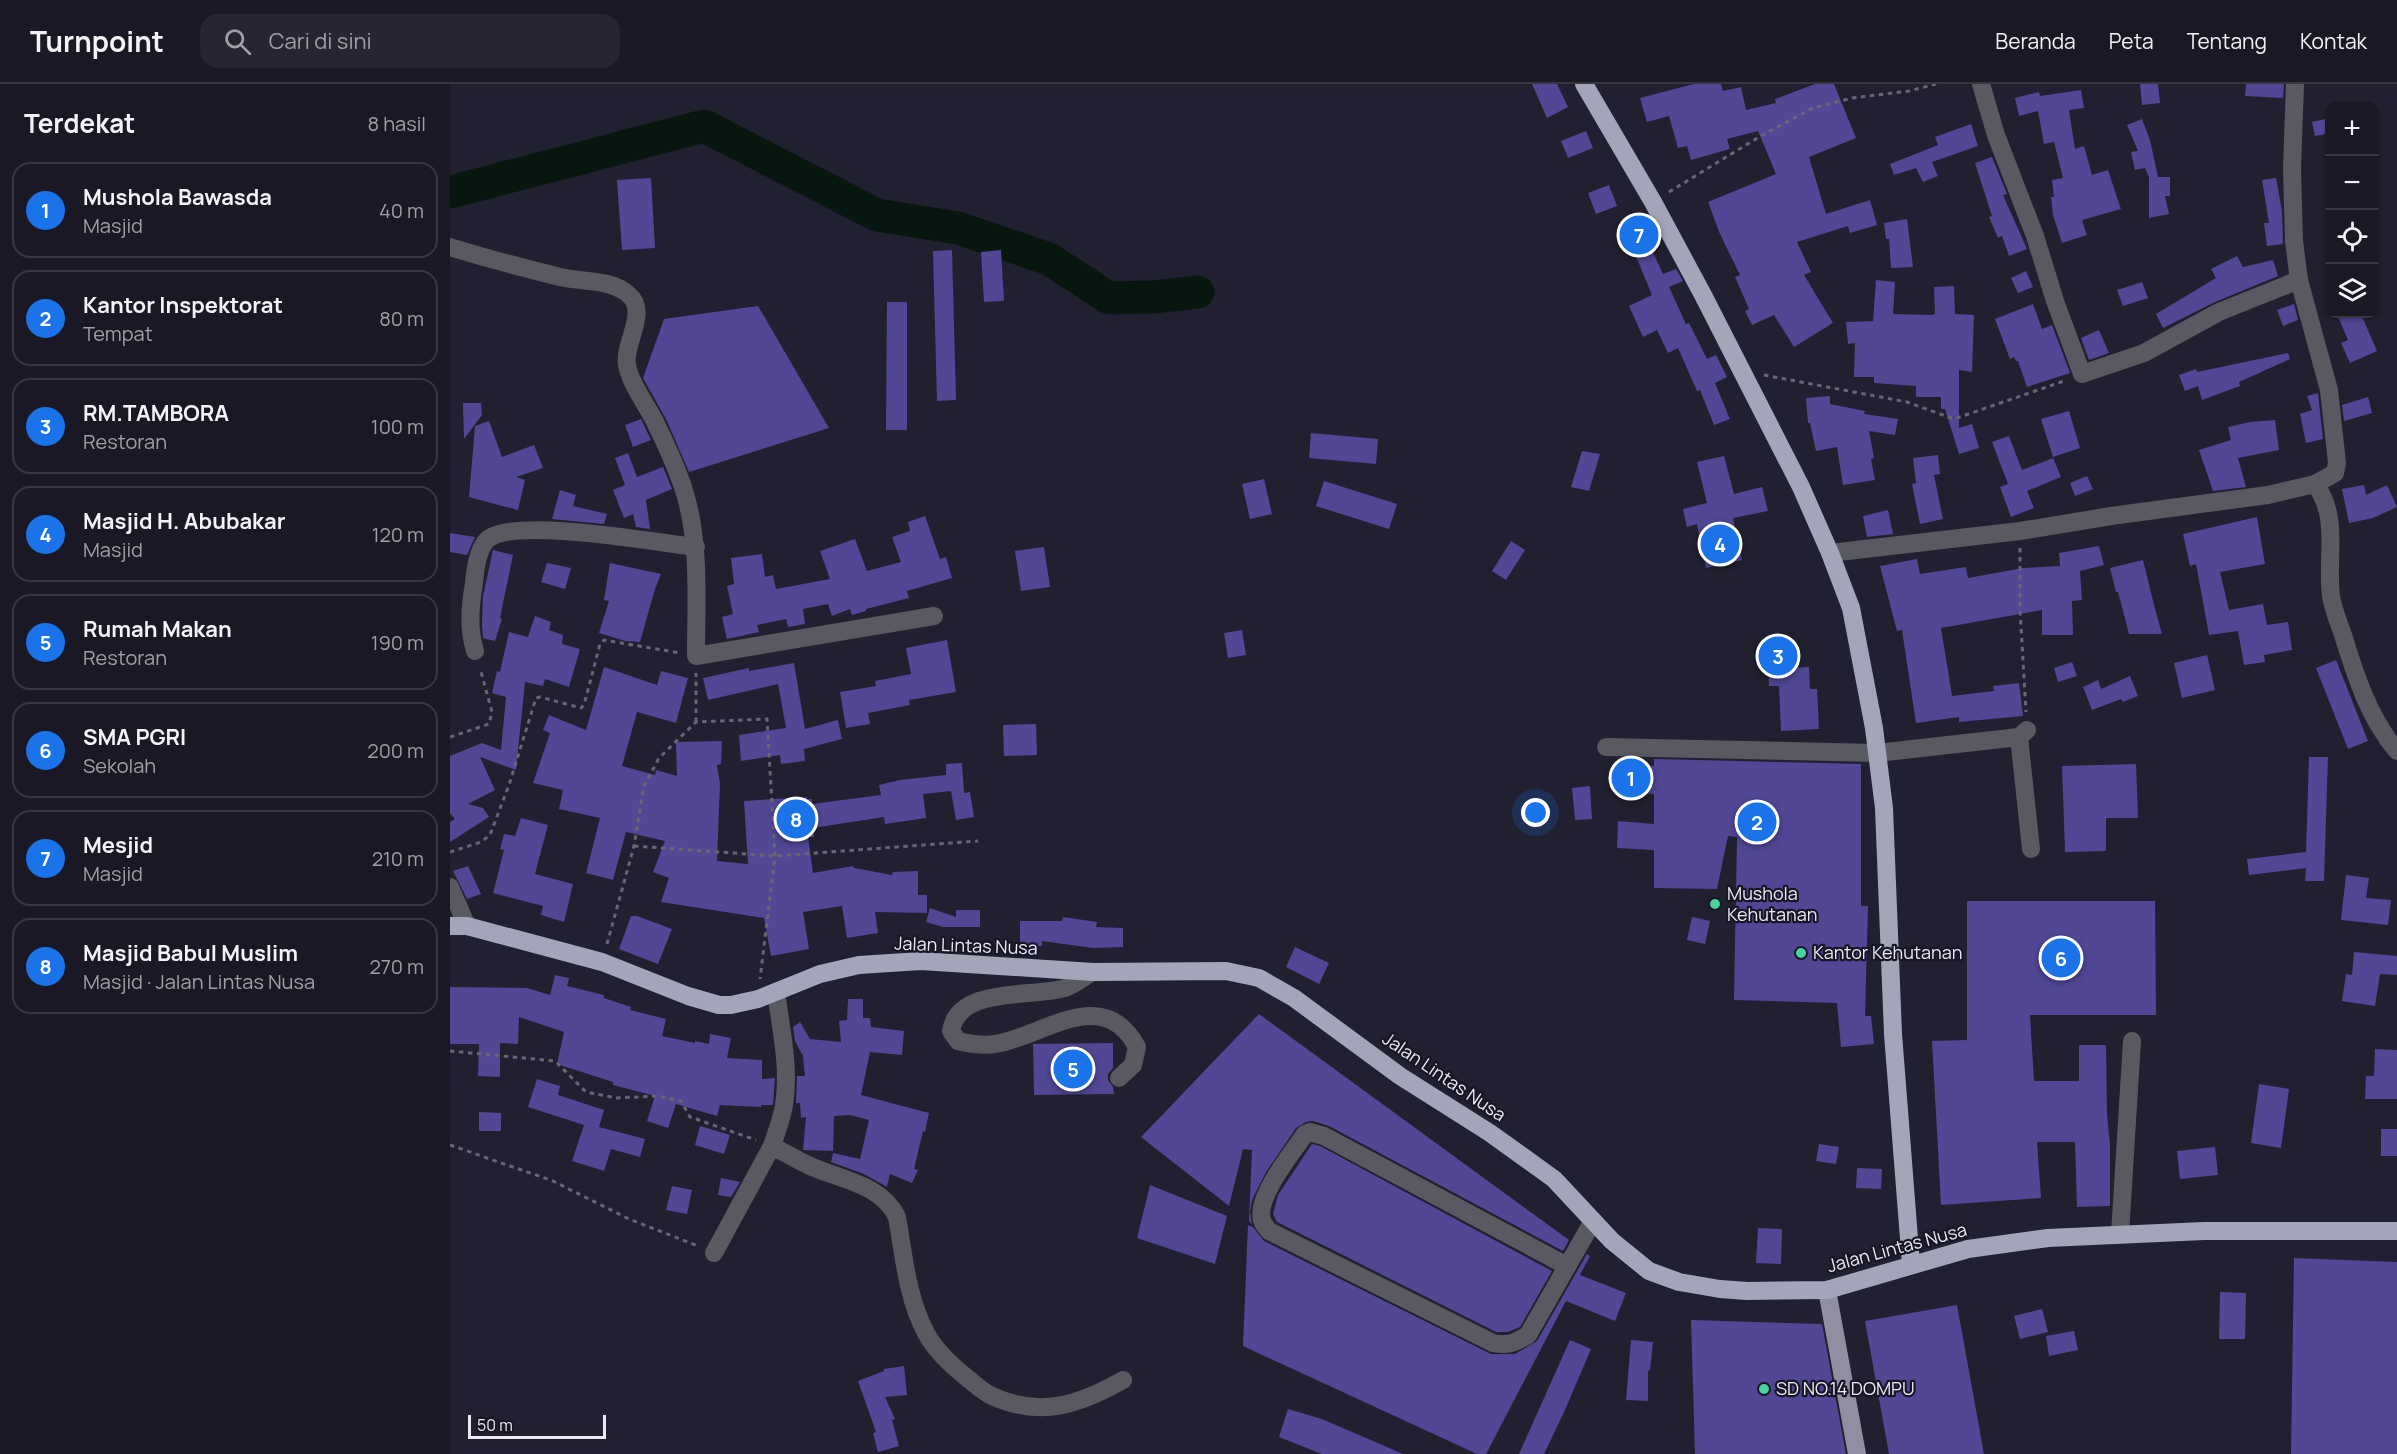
<!DOCTYPE html>
<html lang="id">
<meta charset="utf-8">
<style>
:root{--surface:#191824;--page:#262531;--text:#f1f3f6;--muted:#9fa0a6;--line:#373741;--accent:#1a73e8}
body{margin:0;font-family:Manrope,sans-serif;background:var(--page);color:var(--text)}
.controls{position:absolute;right:18px;top:18px;display:grid;overflow:hidden;border-radius:12px;box-shadow:0 2px 4px #0004}
.controls button{width:54px;height:54px;display:grid;place-items:center;padding:0;border:0;border-bottom:2px solid var(--line);background:var(--surface);color:var(--text);font:30px sans-serif}
.scale{position:absolute;left:18px;bottom:15px;width:138px;box-sizing:border-box;padding-left:6px;border:3px solid #eaeaf5;border-top:0;font-size:16px;line-height:21px;white-space:nowrap;color:#eaeaf5;-webkit-text-stroke:4px #171626;paint-order:stroke}
.you{position:absolute;left:1086px;top:729px;width:21px;height:21px;margin:-15px;border:4px solid #fff;border-radius:50%;background:#1a73e8;box-shadow:0 0 0 9px #1a73e833}
.badge{display:grid;place-items:center;width:39px;height:39px;border-radius:50%;background:var(--accent);color:#fff;font-size:20px;font-weight:700}
.pin{position:absolute;translate:-50% -50%;border:3px solid #fff;box-shadow:0 2px 6px #0006}
.list{margin:0;padding:0;list-style:none}
h2{display:flex;justify-content:space-between;align-items:center;height:78px;margin:0;padding:0 24px;font-size:26px}
h2 small{font-size:20px;font-weight:400;color:var(--muted)}
.list li{display:grid;grid-template-columns:39px 1fr auto;gap:18px;align-items:center;box-sizing:border-box;height:96px;margin:0 12px 12px;padding:0 12px;border:2px solid var(--line);border-radius:18px}
.list b{display:block;font-size:22px;white-space:nowrap}
.list p{margin:0;font-size:20px;white-space:nowrap;color:var(--muted)}
.list em{font-size:20px;font-style:normal;color:var(--muted)}
.icon{flex:none;width:33px;height:33px;fill:none;stroke:currentColor;stroke-width:2;stroke-linecap:round;stroke-linejoin:round}
.map{position:relative;flex:none;width:1947px;height:1370px;overflow:hidden}
header{display:flex;align-items:center;gap:36px;box-sizing:border-box;height:84px;padding:0 30px;background:var(--surface);border-bottom:2px solid var(--line)}
header strong{font-size:28px}
nav{display:flex;gap:33px;margin-inline-start:auto;font-size:21px}
.search{width:420px;height:54px;background:var(--page);display:flex;align-items:center;gap:15px;box-sizing:border-box;padding:0 21px;border-radius:18px;color:var(--muted);font-size:22px}
main{display:flex}
aside{flex:1;background:var(--surface)}
.map>svg:first-child{display:block}
.lines{fill:none;stroke-linecap:round;stroke-linejoin:round}
.river{stroke:#081610;stroke-width:33}
.building{fill:#514795}
.path{stroke:#676674;stroke-width:3;stroke-dasharray:4.5 4.5;stroke-linecap:butt}
.minor{stroke:#595961;stroke-width:18}
.major{stroke:#8f8fa1;stroke-width:18}
.highway{stroke:#a5a5ba;stroke-width:18}
.poi-dot{fill:#47d49e;stroke:#171626;stroke-width:2}
.labels{text-anchor:middle;stroke-width:4.5;stroke-linejoin:round;paint-order:stroke}
.poi-label{font-size:18px;fill:#eaeaf5;stroke:#171626;text-anchor:start}
.street-label{font-size:18px;fill:#eaeaf5;stroke:#171626}
</style>
<header>
<strong>Turnpoint</strong>
<div class="search"><svg class="icon" aria-label="search" viewBox="0 0 24 24"><circle cx="10" cy="10" r="6"/><path d="M15 15l6 6"/></svg>Cari di sini</div>
<nav><a>Beranda</a><a>Peta</a><a>Tentang</a><a>Kontak</a></nav>
</header>
<main>
<aside>
<h2>Terdekat<small>8 hasil</small></h2>
<ul class="list">
<li><span class="badge">1</span><div><b>Mushola Bawasda</b><p>Masjid</p></div><em>40 m</em></li>
<li><span class="badge">2</span><div><b>Kantor Inspektorat</b><p>Tempat</p></div><em>80 m</em></li>
<li><span class="badge">3</span><div><b>RM.TAMBORA</b><p>Restoran</p></div><em>100 m</em></li>
<li><span class="badge">4</span><div><b>Masjid H. Abubakar</b><p>Masjid</p></div><em>120 m</em></li>
<li><span class="badge">5</span><div><b>Rumah Makan</b><p>Restoran</p></div><em>190 m</em></li>
<li><span class="badge">6</span><div><b>SMA PGRI</b><p>Sekolah</p></div><em>200 m</em></li>
<li><span class="badge">7</span><div><b>Mesjid</b><p>Masjid</p></div><em>210 m</em></li>
<li><span class="badge">8</span><div><b>Masjid Babul Muslim</b><p>Masjid · Jalan Lintas Nusa</p></div><em>270 m</em></li>
</ul>
</aside>
<div class="map">
<svg width="1947" height="1370" viewBox="0 0 1947 1370">
<rect width="100%" height="100%" fill="#212030"/>
<g class="lines">
<path class="river" d="M0 108 254 42 427 131 508 144 599 175 659 214 703 213 748 208"/>
</g>
<g class="building">
<path d="M1082 0H1107L1118 23 1097 34Z"/>
<path d="M1244 0H1271L1273 7 1291 3 1296 26 1326 19 1325 15 1365 0H1384L1406 54 1359 73 1376 130 1420 116 1427 141 1400 149 1398 142 1347 158 1361 188 1354 191 1383 239 1344 263 1324 231 1302 241 1295 227 1299 225 1285 193 1290 191 1270 150 1258 118 1326 90 1308 47 1277 55 1280 65 1241 76 1237 62 1228 64 1219 32 1197 38 1190 14Z"/>
<path d="M1690 0H1708L1710 19 1692 21Z"/>
<path d="M1796 0H1834L1833 14 1795 12Z"/>
<path d="M1631 6 1634 24 1619 26 1625 65 1634 62 1642 91 1658 86 1671 125 1632 136 1637 151 1612 159 1603 131 1601 113H1604L1602 96 1613 94 1604 58 1594 60 1588 27 1569 32 1565 14 1589 8 1590 12Z"/>
<path d="M1880 34V49L1865 52 1862 38Z"/>
<path d="M1692 35 1700 56 1708 93H1720V112H1715L1719 130 1699 134V93L1695 84 1685 86 1681 68 1688 67 1677 41Z"/>
<path d="M1521 40 1528 62 1482 78 1488 92 1473 98 1466 84 1444 91 1440 80 1488 61 1485 53Z"/>
<path d="M1136 47 1143 64 1118 74 1111 57Z"/>
<path d="M1542 73 1557 110 1553 111 1577 165 1559 172 1552 152 1548 154 1539 133 1542 132 1525 79Z"/>
<path d="M201 94 205 164 172 166 167 96Z"/>
<path d="M1826 94 1832 127 1833 160 1817 162 1814 139H1819L1812 96Z"/>
<path d="M1159 101 1167 122 1146 130 1138 109Z"/>
<path d="M1198 132 1209 161 1201 164 1213 190 1226 185 1233 197 1219 203 1236 240 1239 239 1257 275 1266 271 1277 293 1265 299 1280 335 1264 341 1250 306 1247 307 1228 264 1218 269 1207 246 1193 253 1179 222 1202 211 1185 170 1181 171 1170 141Z"/>
<path d="M1457 135 1463 183 1441 184 1439 155H1436L1434 139Z"/>
<path d="M502 166 506 316 487 317 483 167Z"/>
<path d="M551 166 554 217 534 218 531 168Z"/>
<path d="M1787 172 1793 183 1823 176 1828 192 1765 218 1713 244 1706 230 1766 194 1761 185Z"/>
<path d="M1576 187 1583 203 1568 209 1561 194Z"/>
<path d="M1426 196 1445 198 1443 230 1483 231 1485 229 1484 203 1504 202 1505 230 1524 231 1522 288 1509 286V344L1522 340 1529 364 1509 370 1495 325H1491V313H1466V302L1424 299V293H1404L1405 259 1398 260 1396 238 1423 237Z"/>
<path d="M1692 198 1698 214 1673 222 1667 206Z"/>
<path d="M437 218H457V346H436Z"/>
<path d="M1583 220 1592 245 1602 241 1620 289 1577 303 1568 277H1566L1564 273 1560 275 1545 235Z"/>
<path d="M1844 220 1848 236 1833 242 1827 226Z"/>
<path d="M308 222 379 344 239 388 217 337 193 294 214 235Z"/>
<path d="M1887 230H1911L1927 267 1900 279 1891 259 1898 256Z"/>
<path d="M1649 246 1659 269 1639 276 1631 254Z"/>
<path d="M1838 269 1840 275 1789 298 1790 302 1752 316 1748 302 1735 307 1729 291 1746 285 1747 288Z"/>
<path d="M1868 309 1873 355 1856 359 1850 330 1862 326 1857 312Z"/>
<path d="M1380 312V320L1415 327 1414 330 1448 335 1445 351 1419 347 1424 374 1421 375 1425 396 1393 401 1387 363 1366 367 1360 339H1358L1356 314Z"/>
<path d="M1918 313 1922 329 1894 337 1892 321Z"/>
<path d="M13 319H31L32 331 14 355Z"/>
<path d="M1619 327 1630 364 1603 373 1591 335Z"/>
<path d="M191 335 201 356 183 363 175 341Z"/>
<path d="M1825 336 1829 366 1788 374 1796 403 1763 407 1749 366 1781 356 1778 343 1800 338Z"/>
<path d="M39 337 52 373 84 361 93 384 66 393 75 396 68 426 19 413 25 342Z"/>
<path d="M861 349 928 355 926 380 859 374Z"/>
<path d="M1559 352 1572 386 1603 374 1611 393 1577 407 1584 424 1561 433 1550 403 1558 400 1542 358Z"/>
<path d="M1132 367 1150 370 1139 407 1121 403Z"/>
<path d="M178 369 187 393 213 383 222 405 196 416 200 445 186 443 183 430 174 434 163 406 175 401 165 374Z"/>
<path d="M1488 371 1490 390 1484 391 1493 435 1470 440 1462 400 1466 399 1463 374Z"/>
<path d="M1274 372 1284 410 1312 403 1318 427 1283 434 1292 476 1256 484 1247 440 1237 443 1233 425 1257 419 1247 378Z"/>
<path d="M1637 392 1643 405 1625 412 1620 399Z"/>
<path d="M814 395 822 430 800 435 792 400Z"/>
<path d="M874 397 947 420 939 445 866 422Z"/>
<path d="M1914 401 1916 411 1937 401 1947 423 1923 434 1899 439 1892 405Z"/>
<path d="M110 406 126 411 123 422 157 430 154 440 102 435Z"/>
<path d="M1438 426 1443 450 1417 453 1413 432Z"/>
<path d="M475 432 490 475 496 473 502 494 457 507 459 514 416 525V527L402 531 400 525 382 532 378 520 353 525 355 540 338 543 336 535 307 541 309 548 277 555 272 533 283 530 277 502 284 500 281 474 312 470 315 493 323 491 326 505 380 495 370 467 405 455 417 487 451 478 442 453 460 447 458 438Z"/>
<path d="M1807 433 1815 480 1770 488 1779 526 1813 520 1817 541 1838 538 1842 566 1814 571 1815 578 1794 581 1788 547 1759 551 1746 480 1740 482 1733 450Z"/>
<path d="M0 449 25 453 17 471 0 468Z"/>
<path d="M1061 457 1075 466 1056 496 1042 487Z"/>
<path d="M1649 462 1654 481 1630 487 1632 516 1622 517 1623 551H1592V526L1491 544 1502 612 1544 607 1543 602 1569 599 1573 632 1509 638V633L1466 639 1452 546 1447 547 1430 482 1467 475 1470 490 1516 483 1518 494 1573 484 1610 482 1609 469Z"/>
<path d="M594 463 600 503 571 507 565 467Z"/>
<path d="M43 466 63 471 50 534 52 535 45 557 33 554 32 541 33 512Z"/>
<path d="M1693 476 1704 521 1712 550H1679L1668 508H1666L1660 484Z"/>
<path d="M97 479 121 484 115 505 91 498Z"/>
<path d="M160 479 211 490 205 505 190 558 175 557 149 549 159 517 154 516Z"/>
<path d="M85 532 101 538 99 546 113 551 112 560 130 565 119 603 95 595 93 602 75 598 66 686 30 673 45 706 18 720 33 724 39 733 0 758V738L5 735 0 729V672L32 659 51 666 56 613 42 609 47 587 50 588 59 548 78 553Z"/>
<path d="M792 546 796 571 778 574 774 549Z"/>
<path d="M497 556 506 608 459 616 460 621 418 629 420 640 396 644 390 608 426 602 425 597 461 590 456 564Z"/>
<path d="M1338 560 1339 584 1359 583 1360 605H1367L1369 645 1331 647 1329 602H1319L1317 561Z"/>
<path d="M1757 571 1765 606 1732 614 1724 579Z"/>
<path d="M1886 576 1918 657 1898 665 1866 584Z"/>
<path d="M1622 578 1627 592 1608 598 1604 584Z"/>
<path d="M344 579 355 645 388 636 392 655 354 665 355 677 331 680 330 671 291 677 289 651 336 644 328 600 258 616 253 594 299 584V587Z"/>
<path d="M154 583 207 601 211 587 238 594 226 639 187 628 172 682 205 691 206 686 227 692 226 658 272 657 271 680 267 681 270 700 267 777 298 780 294 717 357 713V715H362V720L431 711 429 701 450 696 496 691V680L512 679 514 709 520 708 524 733 506 736 501 707 473 710 476 734 435 740 434 733 363 744 364 753H358L363 789 403 782 404 784 442 791 443 788 468 787V811H477V829L425 828 428 849 397 854 392 822 353 828 359 865 321 872 314 834 211 818 219 794 203 788 215 757 176 748 163 796 136 789 150 734 109 725 113 706 83 699 100 649 93 646 99 631 136 646Z"/>
<path d="M1680 592 1688 612 1673 618 1671 615 1642 626 1633 603 1648 596 1651 605Z"/>
<path d="M586 640 587 671 554 672 553 641Z"/>
<path d="M1859 673H1878L1874 797H1855L1856 784 1799 791 1797 775 1856 768Z"/>
<path d="M1204 675 1411 680V822H1418L1415 932H1421L1424 960 1391 963 1387 919 1284 916 1287 753 1278 752 1267 805 1204 804V766L1167 764 1168 737 1204 740V710L1171 708 1172 680 1204 682Z"/>
<path d="M1686 680 1688 734H1656V767L1615 768 1612 682Z"/>
<path d="M1140 702 1142 735 1125 736 1122 704Z"/>
<path d="M71 734 98 741 85 790 123 800 114 838 91 831 93 822 43 809 54 766 50 765 54 750 65 752Z"/>
<path d="M18 782 31 810 17 815 3 787Z"/>
<path d="M1896 791 1919 794 1916 814 1941 816 1938 841 1891 836Z"/>
<path d="M1517 817H1705L1706 931H1580L1584 997H1629V961H1656L1657 1031 1660 1061V1122L1627 1123 1625 1058H1587L1591 1114 1491 1121 1482 957 1517 956Z"/>
<path d="M480 824 506 833V826H530V843H493L476 838Z"/>
<path d="M181 832H187L222 845 208 880 169 865Z"/>
<path d="M613 833 647 838 646 843 673 844V863L643 864 592 857V862L570 863V837H612Z"/>
<path d="M1242 833 1260 837 1255 860 1237 856Z"/>
<path d="M519 857 534 858V870L518 869Z"/>
<path d="M845 863 879 879 869 900 836 883Z"/>
<path d="M1904 868 1947 872V891L1930 890 1925 922 1892 917 1896 890 1902 891Z"/>
<path d="M105 891 119 894 117 902 154 911V914L181 923 180 926 216 935 212 952 245 959V957L259 960 260 950 281 954 277 974 312 976V995L325 994 323 1021H311V1023L270 1021 267 1032 226 1020 218 1044 197 1037 205 1012 163 1001V998L107 980 114 948 69 933 68 960 50 959V993L28 992 29 960H0V903L77 904 100 911Z"/>
<path d="M398 915H413V934H420L421 943 454 947 452 971 420 968 411 1011 479 1029 475 1048 473 1047 464 1085 468 1086 462 1099 440 1090 437 1103 414 1090 381 1078 383 1069 410 1075 419 1036 400 1031 384 1032 383 1067 353 1066 356 1033 351 1034 350 1019H346L347 992H355L353 972 345 957 343 943 350 938 360 955 391 958 389 937 397 936Z"/>
<path d="M809 930 1119 1156 1113 1167 879 1042 863 1037 856 1038 846 1044 816 1088 802 1116 800 1128 802 1140 799 1137 802 1066 793 1065 779 1122 691 1053Z"/>
<path d="M663 959V984L658 990V996L663 1003 664 1010 584 1011 583 960Z"/>
<path d="M1925 965 1947 966V1015H1915L1916 992H1924Z"/>
<path d="M87 995 110 1002 108 1011 154 1026 149 1043 195 1055 190 1073 161 1065 154 1087 122 1077 134 1041 78 1023Z"/>
<path d="M1809 1000 1839 1005 1831 1064 1801 1059Z"/>
<path d="M29 1028 51 1029V1047H29Z"/>
<path d="M250 1042 280 1051 274 1070 245 1061Z"/>
<rect x="1931" y="1045" width="16" height="27"/>
<path d="M862 1060 870 1062 1102 1187 1070 1243 1058 1248H1046L827 1138 823 1130 828 1111Z"/>
<path d="M1369 1060 1389 1063 1386 1080 1366 1077Z"/>
<path d="M1765 1063 1768 1091 1730 1095 1727 1067Z"/>
<path d="M1407 1084 1432 1085 1431 1105 1406 1104Z"/>
<path d="M271 1094 290 1098 281 1113 268 1111Z"/>
<path d="M700 1101 777 1132 765 1180 687 1154Z"/>
<path d="M222 1102 242 1106 237 1130 216 1126Z"/>
<path d="M798 1141 803 1143 814 1157 1041 1270H1065L1087 1257 1137 1170 1140 1172 1130 1191 1176 1209 1165 1237 1116 1217 1036 1370H1027L793 1262Z"/>
<path d="M1308 1144 1332 1145 1331 1180 1306 1179Z"/>
<path d="M1844 1174 1947 1178V1370H1841Z"/>
<path d="M1770 1208 1796 1209 1795 1255H1769Z"/>
<path d="M1507 1221 1534 1370H1439L1415 1237Z"/>
<path d="M1592 1225 1598 1248 1570 1255 1564 1232Z"/>
<path d="M1241 1236 1372 1240 1396 1370H1245Z"/>
<path d="M1624 1247 1628 1266 1599 1272 1596 1252Z"/>
<path d="M1120 1256 1141 1265 1115 1326 1094 1370H1069Z"/>
<path d="M1181 1256 1203 1258 1200 1287 1198 1286V1317L1176 1316Z"/>
<path d="M454 1282 457 1311 435 1313 445 1335 442 1336 449 1362 428 1368 423 1349 426 1348 408 1297 434 1287V1285Z"/>
<path d="M838 1325 872 1335 953 1370H872L829 1353Z"/>
</g>
<g class="lines">
<g class="path">
<path d="M1219 108 1309 53 1363 24 1402 14 1459 7 1486 0"/>
<path d="M1314 291 1457 318 1504 335 1617 296"/>
<path d="M1570 464V525L1576 628"/>
<path d="M246 638V589"/>
<path d="M0 653 39 640 42 628 30 584"/>
<path d="M184 762 325 772 528 757"/>
<path d="M0 768 31 758 40 751 59 701 86 614 90 613 131 624 134 621 150 560 154 556 230 569"/>
<path d="M157 860 184 762 194 702 209 674 246 638 317 635 325 772 310 895"/>
<path d="M0 967 105 977 136 1008 167 1014 207 1012 231 1017 240 1033 306 1056"/>
<path d="M0 1061 103 1097 179 1135 248 1162"/>
</g>
<g class="minor">
<path d="M1531 0 1546 51 1585 152 1605 217 1632 290 1694 269 1769 228 1849 196"/>
<path d="M0 163C36 174 73 184 110 193 131 198 162 195 179 211 199 228 173 260 177 281 181 302 198 322 207 342 216 360 225 381 232 400 251 455 246 515 246 572L484 532"/>
<path d="M1865 400C1890 433 1876 474 1881 512 1883 525 1889 539 1893 551 1906 593 1919 634 1947 667"/>
<path d="M1380 469 1570 447 1661 432 1818 411 1865 400 1885 389 1887 379 1879 306 1849 196 1844 157 1842 84 1845 0"/>
<path d="M25 567C18 544 20 523 24 499 25 487 28 465 37 456 61 432 209 459 246 463"/>
<path d="M1569 653 1581 765"/>
<path d="M1156 663 1427 669 1569 653 1577 646"/>
<path d="M0 803 17 842"/>
<path d="M643 888C634 893 624 901 615 904 582 914 508 902 501 947L508 957C520 960 532 962 545 960 592 953 653 899 687 963L683 981 669 994"/>
<path d="M326 908C331 945 340 985 334 1021 332 1035 326 1049 322 1062 335 1069 347 1076 360 1082 391 1096 431 1100 447 1133 454 1172 457 1214 476 1249 485 1266 501 1281 516 1293 524 1299 533 1308 542 1312 590 1334 629 1321 673 1296"/>
<path d="M1670 1150 1682 957"/>
<path d="M264 1169 322 1062"/>
<path d="M1117 1182 874 1052 860 1048 855 1050C843 1068 802 1117 813 1139 815 1142 817 1144 819 1147L1043 1259C1058 1262 1065 1259 1078 1251L1143 1137"/>
</g>
<path class="major" d="M1377 1206 1407 1370"/>
<g class="highway">
<path d="M1134 0 1203 118 1253 211 1351 403 1380 469 1401 524 1424 644 1434 724 1443 950 1461 1180"/>
<path d="M0 842H17L152 878 238 912 269 921H281L308 915 370 890 409 881 471 877 643 888 776 887 809 894 844 914 950 992 1040 1049 1104 1095 1162 1157 1199 1187 1229 1198 1270 1205 1297 1207 1377 1206 1518 1165 1598 1154 1754 1147H1947"/>
</g>
</g>
<g class="poi-dot">
<circle cx="1265" cy="820" r="6"/>
<circle cx="1351" cy="869" r="6"/>
<circle cx="1314" cy="1305" r="6"/>
</g>
<g class="labels">
<g class="poi-label">
<text x="1277" y="816">Mushola<tspan x="1277" dy="21">Kehutanan</tspan></text>
<text x="1363" y="875">Kantor Kehutanan</text>
<text x="1326" y="1311">SD NO.14 DOMPU</text>
</g>
<g class="street-label">
<text transform="translate(516 862) rotate(2)" y="6">Jalan Lintas Nusa</text>
<text transform="translate(994 993) rotate(34)" y="6">Jalan Lintas Nusa</text>
<text transform="translate(1447 1164) rotate(-15)" y="6">Jalan Lintas Nusa</text>
</g>
</g>
</svg>
<div class="controls">
<button>+</button>
<button>−</button>
<button><svg class="icon" aria-label="locate" viewBox="0 0 24 24"><circle cx="12" cy="12" r="6"/><path d="M12 2v4M12 18v4M2 12h4M18 12h4"/></svg></button>
<button><svg class="icon" aria-label="layers" viewBox="0 0 24 24"><path d="M12 4l9 5-9 5-9-5zM3 14l9 5 9-5"/></svg></button>
</div>
<div class="scale">50 m</div>
<div class="you"></div>
<div class="pin badge" style="left:1181px;top:694px">1</div>
<div class="pin badge" style="left:1307px;top:738px">2</div>
<div class="pin badge" style="left:1328px;top:572px">3</div>
<div class="pin badge" style="left:1270px;top:460px">4</div>
<div class="pin badge" style="left:623px;top:985px">5</div>
<div class="pin badge" style="left:1611px;top:874px">6</div>
<div class="pin badge" style="left:1189px;top:151px">7</div>
<div class="pin badge" style="left:346px;top:735px">8</div>
</div>
</main>
